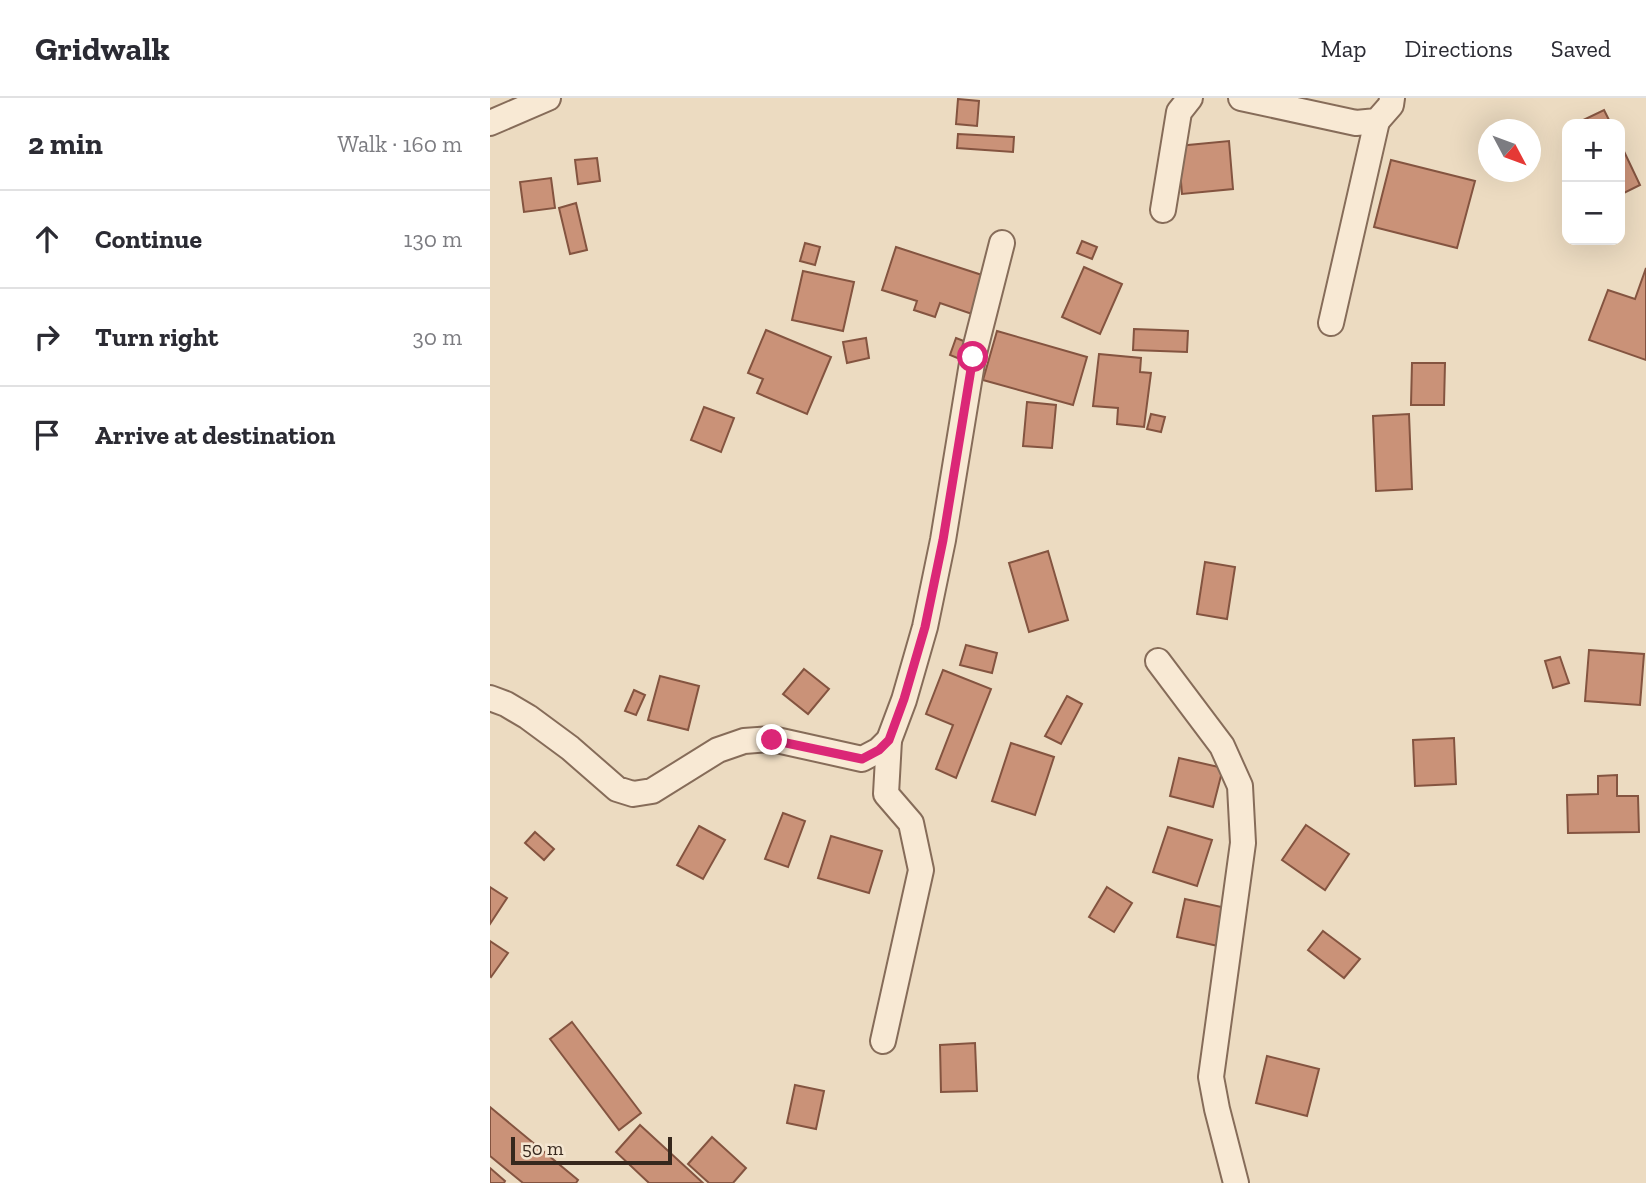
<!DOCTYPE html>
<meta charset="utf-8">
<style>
:root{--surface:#fff;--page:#f2f2f3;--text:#2b2b33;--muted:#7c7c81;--line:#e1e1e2}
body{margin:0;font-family:"Zilla Slab",serif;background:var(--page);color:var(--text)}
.controls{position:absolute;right:21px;top:21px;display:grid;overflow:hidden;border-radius:14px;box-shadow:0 7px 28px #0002}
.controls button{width:63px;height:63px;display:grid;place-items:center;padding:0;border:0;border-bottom:2px solid var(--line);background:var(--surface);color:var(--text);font:35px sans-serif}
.compass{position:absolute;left:988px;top:21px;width:63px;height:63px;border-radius:50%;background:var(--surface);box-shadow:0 7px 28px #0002;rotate:131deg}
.scale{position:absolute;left:21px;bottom:18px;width:161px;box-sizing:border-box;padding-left:7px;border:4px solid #36271d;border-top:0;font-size:19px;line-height:24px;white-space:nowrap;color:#36271d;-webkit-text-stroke:5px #f4e6d1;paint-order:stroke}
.stop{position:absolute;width:21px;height:21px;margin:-16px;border:5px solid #db2777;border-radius:50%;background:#fff}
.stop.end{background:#db2777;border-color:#fff;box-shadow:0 2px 7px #0008}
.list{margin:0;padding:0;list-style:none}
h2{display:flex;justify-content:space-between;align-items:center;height:91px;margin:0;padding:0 28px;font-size:30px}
h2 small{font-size:23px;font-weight:400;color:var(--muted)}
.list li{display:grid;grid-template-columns:46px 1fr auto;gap:21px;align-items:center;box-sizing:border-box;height:98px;padding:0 28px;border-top:2px solid var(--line)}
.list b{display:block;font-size:26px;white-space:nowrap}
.list em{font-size:23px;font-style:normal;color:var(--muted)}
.icon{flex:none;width:38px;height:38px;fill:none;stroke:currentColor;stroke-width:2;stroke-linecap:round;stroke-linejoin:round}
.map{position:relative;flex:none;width:1156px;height:1085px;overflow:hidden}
header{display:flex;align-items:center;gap:42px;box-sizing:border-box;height:98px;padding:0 35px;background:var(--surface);border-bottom:2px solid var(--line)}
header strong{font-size:33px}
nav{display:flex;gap:38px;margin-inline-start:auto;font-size:24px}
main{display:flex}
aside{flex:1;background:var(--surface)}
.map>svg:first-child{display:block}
.building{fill:#ca9278;stroke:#845440;stroke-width:2}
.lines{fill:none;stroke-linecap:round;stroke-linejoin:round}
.street-casing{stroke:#866c59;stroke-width:28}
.street{stroke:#f8e9d4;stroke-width:24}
.route{stroke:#db2777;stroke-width:9}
</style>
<header>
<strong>Gridwalk</strong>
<nav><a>Map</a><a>Directions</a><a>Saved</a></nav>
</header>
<main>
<aside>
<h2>2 min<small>Walk · 160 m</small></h2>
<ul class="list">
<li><svg class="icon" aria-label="ahead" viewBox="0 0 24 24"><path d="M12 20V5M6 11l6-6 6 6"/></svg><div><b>Continue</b></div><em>130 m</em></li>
<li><svg class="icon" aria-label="right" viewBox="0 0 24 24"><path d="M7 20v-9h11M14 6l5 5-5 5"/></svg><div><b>Turn right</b></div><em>30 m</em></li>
<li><svg class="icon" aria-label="arrive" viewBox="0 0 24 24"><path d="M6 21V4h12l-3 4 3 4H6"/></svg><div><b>Arrive at destination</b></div></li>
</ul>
</aside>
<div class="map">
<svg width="1156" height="1085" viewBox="0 0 1156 1085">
<rect width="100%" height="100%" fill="#ecdbc1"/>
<g class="building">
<path d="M468 1 489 3 487 28 466 26Z"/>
<path d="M1114 12 1121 26H1085Z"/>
<path d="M468 36 524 39 523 54 467 50Z"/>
<path d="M739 43 743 91 692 96 688 48Z"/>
<path d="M1130 45 1150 87 1130 97Z"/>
<path d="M107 60 110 83 88 86 85 62Z"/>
<path d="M901 62 985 83 967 150 884 129Z"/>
<path d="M61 80 65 110 34 114 30 84Z"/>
<path d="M86 105 97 152 80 156 69 110Z"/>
<path d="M592 143 607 149 602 161 587 155Z"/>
<path d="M315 145 330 149 325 167 310 163Z"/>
<path d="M406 149 495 178 482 216 450 205 445 219 424 212 427 203 392 192Z"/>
<path d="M594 169 632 186 610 236 572 219Z"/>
<path d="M1156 170V262L1099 242 1118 192 1145 201Z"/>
<path d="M313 173 364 184 353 233 302 222Z"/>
<path d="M644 231 698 233 697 254 643 252Z"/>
<path d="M276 232 341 259 317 316 267 295 273 281 258 275Z"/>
<path d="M507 233 597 259 583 307 493 282Z"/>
<path d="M376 240 379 260 357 265 353 244Z"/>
<path d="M466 240 484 247 477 264 460 257Z"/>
<path d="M609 256 651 260 650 274 661 275 654 329 627 326 628 310 603 308Z"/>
<path d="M922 265H955L954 307H921Z"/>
<path d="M537 304 566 307 562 350 533 348Z"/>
<path d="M214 309 244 320 231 354 201 342Z"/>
<path d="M661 316 675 319 671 334 657 331Z"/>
<path d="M919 316 922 391 886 393 883 318Z"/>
<path d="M558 453 578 522 539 534 519 465Z"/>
<path d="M715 464 745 469 737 521 707 516Z"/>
<path d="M476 547 507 555 502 575 470 567Z"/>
<path d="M1099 552 1154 556 1150 607 1095 603Z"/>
<path d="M1070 559 1079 585 1063 590 1055 563Z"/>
<path d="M314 571 339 591 318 616 293 596Z"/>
<path d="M453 572 501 591 466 680 446 671 463 627 436 616Z"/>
<path d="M170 578 209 588 198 632 158 622Z"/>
<path d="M144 592 155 597 146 617 135 613Z"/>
<path d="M577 598 592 606 571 646 555 638Z"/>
<path d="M964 640 966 686 925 688 923 642Z"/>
<path d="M521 645 564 659 545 717 502 703Z"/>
<path d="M689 660 733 670 723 709 680 698Z"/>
<path d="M1127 677V698H1148L1149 734 1078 735 1077 697 1108 696V678Z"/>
<path d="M293 715 315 723 298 769 275 761Z"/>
<path d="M816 727 859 756 835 792 792 762Z"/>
<path d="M209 728 235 742 213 781 187 767Z"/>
<path d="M678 729 722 742 707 788 663 774Z"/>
<path d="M45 734 64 751 54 762 35 745Z"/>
<path d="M341 738 392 753 379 795 328 780Z"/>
<path d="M0 789 17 800 0 826Z"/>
<path d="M617 789 642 805 624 834 599 819Z"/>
<path d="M695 801 736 810 728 848 687 839Z"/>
<path d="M833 833 870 861 854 880 818 852Z"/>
<path d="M0 843 18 855 1 879 0 878Z"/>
<path d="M82 924 151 1015 129 1032 60 941Z"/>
<path d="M485 945 487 993 451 994 450 947Z"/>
<path d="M777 958 829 971 817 1018 766 1005Z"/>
<path d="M305 987 334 993 326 1031 297 1025Z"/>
<path d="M0 1009 88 1082 86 1085H33L0 1058Z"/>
<path d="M150 1027 213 1085H159L126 1054Z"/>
<path d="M222 1039 256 1070 243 1085H219L198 1066Z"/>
<path d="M0 1070 15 1083 14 1085H0Z"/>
</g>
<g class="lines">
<g class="street-casing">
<g id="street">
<path d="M751 0 866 25 887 23 901 7 902 0"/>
<path d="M0 25 58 0"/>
<path d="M673 112 689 14 700 0"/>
<path d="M841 225 887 23"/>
<path d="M668 563 732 648 750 688 753 745 721 979 727 1011 746 1085"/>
<path d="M0 600 16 606 38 619 80 650 127 691 143 696 162 693 228 652 254 643 282 641 372 661 389 652 399 642 414 602 435 529 453 442 483 259 512 145"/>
<path d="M393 943 431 772 421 725 396 696 399 642"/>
</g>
</g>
<use href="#street" class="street"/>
</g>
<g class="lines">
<path class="route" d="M282 642 372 661 389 652 399 642 414 601 435 529 453 442 483 259"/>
</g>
</svg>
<div class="controls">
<button>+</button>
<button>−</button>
</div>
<svg class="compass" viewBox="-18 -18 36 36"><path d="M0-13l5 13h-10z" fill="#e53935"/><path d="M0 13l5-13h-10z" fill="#7c7c81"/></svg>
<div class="scale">50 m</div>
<div class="stop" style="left:483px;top:259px"></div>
<div class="stop end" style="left:282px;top:642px"></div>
</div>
</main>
